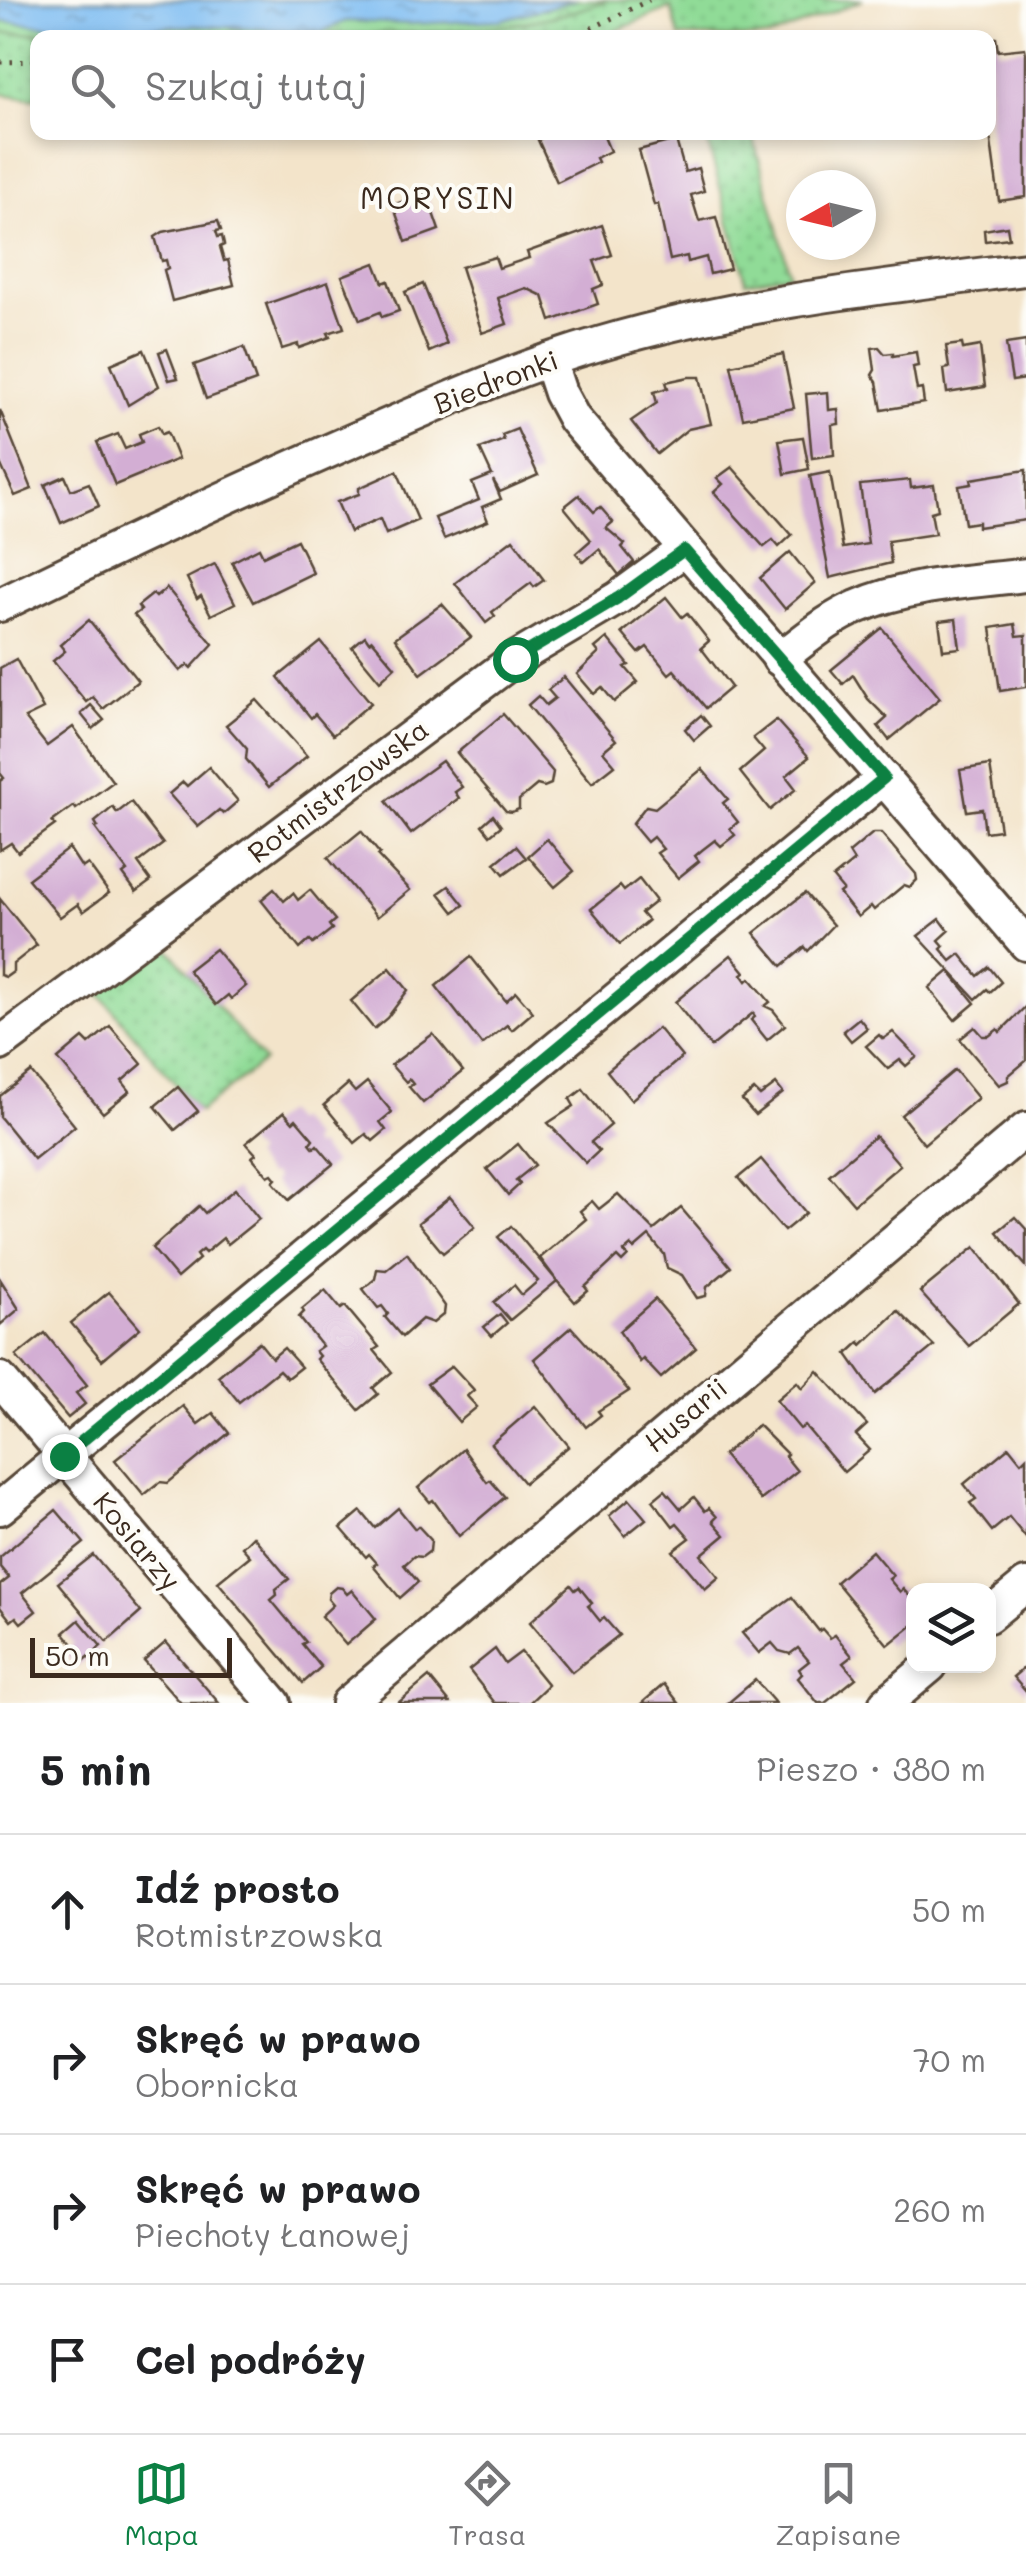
<!DOCTYPE html>
<html lang="pl">
<meta charset="utf-8">
<style>
:root{--surface:#fff;--page:#f2f2f2;--text:#202124;--muted:#757577;--line:#e0e0e0;--accent:#0b8043}
body{margin:0;font-family:Mali,sans-serif;background:var(--page);color:var(--text)}
.controls{position:absolute;right:30px;bottom:30px;display:grid;overflow:hidden;border-radius:20px;box-shadow:0 5px 15px #0003}
.controls button{width:90px;height:90px;display:grid;place-items:center;padding:0;border:0;border-bottom:2px solid var(--line);background:var(--surface);color:var(--text);font:50px sans-serif}
.compass{position:absolute;left:786px;top:170px;width:90px;height:90px;border-radius:50%;background:var(--surface);box-shadow:0 5px 15px #0003;rotate:262deg}
.scale{position:absolute;left:30px;bottom:25px;width:202px;box-sizing:border-box;padding-left:10px;border:5px solid #3b2a1e;border-top:0;font-size:28px;line-height:35px;white-space:nowrap;color:#3b2a1e;-webkit-text-stroke:8px #fdfcf7;paint-order:stroke}
.stop{position:absolute;width:30px;height:30px;margin:-22px;border:8px solid #0b8043;border-radius:50%;background:#fff}
.stop.end{background:#0b8043;border-color:#fff;box-shadow:0 2px 10px #0008}
.list{margin:0;padding:0;list-style:none}
h2{display:flex;justify-content:space-between;align-items:center;height:130px;margin:0;padding:0 40px;font-size:42px}
h2 small{font-size:32px;font-weight:400;color:var(--muted)}
.list li{display:grid;grid-template-columns:65px 1fr auto;gap:30px;align-items:center;box-sizing:border-box;height:150px;padding:0 40px;border-top:2px solid var(--line)}
.list b{display:block;font-size:38px;white-space:nowrap}
.list p{margin:0;font-size:32px;white-space:nowrap;color:var(--muted)}
.list em{font-size:32px;font-style:normal;color:var(--muted)}
.icon{flex:none;width:55px;height:55px;fill:none;stroke:currentColor;stroke-width:2;stroke-linecap:round;stroke-linejoin:round}
.map{position:relative;flex:none;width:1026px;height:1703px;overflow:hidden}
.search{position:absolute;background:var(--surface);box-shadow:0 5px 15px #0003;left:30px;right:30px;top:30px;height:110px;display:flex;align-items:center;gap:25px;box-sizing:border-box;padding:0 35px;border-radius:20px;color:var(--muted);font-size:38px}
.sheet{height:730px;background:var(--surface)}
nav{display:flex;justify-content:space-around;align-items:center;box-sizing:border-box;height:140px;border-top:2px solid var(--line);background:var(--surface);font-size:28px;color:var(--muted)}
nav a{display:grid;justify-items:center;gap:5px}
nav .on{color:var(--accent)}
.map>svg:first-child{display:block}
.grass{fill:url(#grass-dots);stroke:#66825a;stroke-width:2.5}
.park{fill:url(#park-crowns);stroke:#66825a;stroke-width:2.5}
.water{fill:url(#water-ripples);stroke:#5d7488;stroke-width:2.5}
.building{fill:#d3aed4}
.lines{fill:none;stroke-linecap:round;stroke-linejoin:round}
.minor-casing{stroke:#574638;stroke-width:38}
.path{stroke:#574638;stroke-width:5;stroke-dasharray:2.5 8;stroke-linecap:butt}
.minor{stroke:#fff;stroke-width:32}
.route{stroke:#0b8043;stroke-width:12}
.labels{text-anchor:middle;stroke-width:8;stroke-linejoin:round;paint-order:stroke}
.street-label{font-size:28px;fill:#3b2a1e;stroke:#fdfcf7}
.neighbourhood-label{font-size:30px;letter-spacing:2.5px;fill:#3b2a1e;stroke:#fdfcf7}
</style>
<div class="map">
<svg width="1026" height="1703" viewBox="0 0 1026 1703">
<defs>
<pattern id="grass-dots" width="8" height="8" patternUnits="userSpaceOnUse" patternTransform="scale(2.5)"><rect width="8" height="8" fill="#90db97"/><path d="M2 2h.1M6 6h.1" fill="none" stroke="#7dbc82" stroke-width="1.8" stroke-linecap="round"/></pattern>
<pattern id="park-crowns" width="20" height="18" patternUnits="userSpaceOnUse" patternTransform="scale(2.5)"><rect width="20" height="18" fill="#90db97"/><path d="M2 6a3 3 0 1 1 6 0M12 15a3 3 0 1 1 6 0" fill="none" stroke="#7dbc82"/></pattern>
<pattern id="water-ripples" width="26" height="14" patternUnits="userSpaceOnUse" patternTransform="scale(2.5)"><rect width="26" height="14" fill="#7fbdf2"/><path d="M2 4q2-2 4 0t4 0M15 11q2-2 4 0t4 0" fill="none" stroke="#699ac3"/></pattern>
</defs>
<rect width="100%" height="100%" fill="#fdfcf7"/>
<filter id="ink" filterUnits="userSpaceOnUse"><feTurbulence type="fractalNoise" baseFrequency=".01" numOctaves="2"/><feDisplacementMap in="SourceGraphic" scale="20" xChannelSelector="R" yChannelSelector="G"/><feConvolveMatrix kernelMatrix="1 2 1 2 8 2 1 2 1" color-interpolation-filters="sRGB"/></filter>
<filter id="wash" filterUnits="userSpaceOnUse"><feTurbulence type="fractalNoise" baseFrequency=".0048" numOctaves="4" result="noise"/><feDisplacementMap in="SourceGraphic" scale="40" xChannelSelector="R" yChannelSelector="G"/><feGaussianBlur stdDeviation="2.25" result="paint"/><feColorMatrix in="noise" values="0 0 0 0 0 0 0 0 0 0 0 0 0 0 0 0 0 1.4 0 .05"/><feComposite in="paint" operator="in"/></filter>
<g filter="url(#wash)">
<rect width="100%" height="100%" fill="#f3e4ca"/>
<g class="grass">
<path d="M576 0H863L769 38 679 37 671 7 600 38H38L37 99 0 94V21Z"/>
<path d="M705 133H752L790 274 746 282Z"/>
<path d="M165 944 264 1061 199 1112 98 992Z"/>
</g>
<path class="park" d="M0 0H608C520 33 428 33 336 35 224 37 112 35 0 33Z"/>
<path class="water" d="M0 0H576L501 20 409 24 346 21 322 32 194 26 86 30 0 21Z"/>
<g id="blocks">
<g class="building">
<path d="M996 38 998 51 1025 48 1026 53V197L999 201 989 127V39Z"/>
<path d="M553 132H602L610 151 596 158 598 162 557 182 538 140Z"/>
<path d="M676 140 685 172 698 168 704 191 691 195 699 221 716 217 730 269 710 274 706 257 688 262 687 256 670 260 658 204 654 205 639 150Z"/>
<path d="M426 193 439 230 406 242 393 205Z"/>
<path d="M218 221 221 230 216 231 218 237 222 236 224 245 220 247 224 261 228 260 234 285 172 301 164 270 168 268 166 260 162 261 155 237 163 232Z"/>
<path d="M602 225 612 255 594 261 603 285 593 289 598 304 551 321 543 296 526 288 498 298 507 324 482 333 461 267 495 257 499 268 529 258 527 252Z"/>
<path d="M1007 226 1009 238 985 241 984 230Z"/>
<path d="M375 263 383 283 388 281 399 311 382 317 380 312 360 320 342 276Z"/>
<path d="M328 282 344 328 328 333 330 337 299 348 298 344 282 349 266 304Z"/>
<path d="M423 284 447 344 429 352 405 292Z"/>
<path d="M1026 341V379L1012 381 1006 344Z"/>
<path d="M962 344 963 349 980 346 985 387 947 393 944 369 949 368 946 346Z"/>
<path d="M244 347 256 381 206 399 194 365Z"/>
<path d="M879 347 885 354 893 353V356L916 352 918 366 913 367 917 390 922 389 924 403 882 410 877 382 872 375 875 370 872 348Z"/>
<path d="M167 349 178 378 169 380 159 352Z"/>
<path d="M144 350 159 386 128 405 111 364Z"/>
<path d="M783 354 794 408 743 418 731 365Z"/>
<path d="M689 377H700L711 424 688 429 657 454 631 421 657 403 654 392 668 388 666 382Z"/>
<path d="M828 392 829 410 838 409 839 424 832 425 834 455 812 458 806 394Z"/>
<path d="M0 410 32 489 15 496 0 463Z"/>
<path d="M158 426 162 434 167 432 178 459 115 485 97 442 118 434 125 449 142 442 139 434Z"/>
<path d="M517 429 538 475 500 492 493 480 501 499 482 507 488 521 444 539 435 518 479 500 472 483 492 475 480 449 504 440 502 435Z"/>
<path d="M803 437 809 469 785 474 779 440Z"/>
<path d="M732 467 792 535 779 547 773 540 764 547 714 492 723 484 717 478Z"/>
<path d="M1026 470V520L978 527V522L965 524 959 486 972 484 971 479Z"/>
<path d="M397 471 418 520 386 534 380 519 350 532 337 502 359 494V488Z"/>
<path d="M830 472 843 548 868 544 860 485 910 480 911 488 934 485 938 510 931 512 935 534 888 541 891 563 830 578 810 476Z"/>
<path d="M65 476 71 490 89 483 99 506 61 523 45 485Z"/>
<path d="M579 495 594 512 600 507 613 522 606 528 625 544 622 547 634 562 619 575 599 549 584 562 576 553 591 540 564 507Z"/>
<path d="M513 539 544 580 534 587 531 583 492 612 495 616 486 623 455 583Z"/>
<path d="M297 540 313 573 253 602 232 562 259 548 263 556Z"/>
<path d="M790 552 815 583 785 609 760 578Z"/>
<path d="M215 564 235 603 211 615 201 596 197 599 187 578Z"/>
<path d="M167 588 213 644 191 668 188 665 180 671 134 615 141 610 138 606 153 594 156 597Z"/>
<path d="M666 597 682 617 687 613 709 641 701 648 731 687 706 708 674 670 669 674 647 647 639 653 622 633Z"/>
<path d="M442 604 471 637 421 674 395 638Z"/>
<path d="M956 619 960 648 943 650 939 621Z"/>
<path d="M89 620 138 681 103 709 93 697 86 702 53 661 65 651 60 645Z"/>
<path d="M1015 624 1017 636 1026 635V687L1000 691 991 628Z"/>
<path d="M882 628 940 698 889 740 878 726 887 718 868 699 853 675 843 684 831 670Z"/>
<path d="M365 636 369 642 372 640 395 667 380 681 352 647Z"/>
<path d="M607 638 629 665 625 667 638 682 614 702 602 687 594 694 577 674 599 653 595 648Z"/>
<path d="M321 642 371 703 333 735 315 714 311 718 278 677Z"/>
<path d="M16 659 43 709 25 718 47 746 73 727 113 782 76 809 74 806 52 822 55 825 18 852 11 843 0 850V781L4 778 0 773V668Z"/>
<path d="M564 677 616 740 603 751 615 765 592 783 528 705 538 696 546 705 555 698 548 690Z"/>
<path d="M257 700 307 756 269 787 246 759 247 749 226 725Z"/>
<path d="M91 705 104 720 93 729 81 714Z"/>
<path d="M503 714 553 772 551 784 544 787 537 785 519 800V809L512 812 506 811 457 753Z"/>
<path d="M701 715 710 726 694 740 685 729Z"/>
<path d="M776 720 809 757 786 776 796 789 770 810 740 772 764 751 753 738Z"/>
<path d="M442 761 462 787 455 792 459 798 411 834 386 801Z"/>
<path d="M990 765 1000 830 985 832 982 809 967 811 960 770Z"/>
<path d="M209 767 238 801 223 814 219 810 198 827 169 794 183 782 187 786Z"/>
<path d="M702 769 728 799 723 803 738 822 730 829 735 835 721 846 715 840 702 850 695 856 699 861 678 878 657 853 663 849 653 837 647 842 632 824 646 806 655 808Z"/>
<path d="M131 802 163 844 138 863 151 881 136 892 123 874 127 871 95 828 98 827 95 822 113 807 117 813Z"/>
<path d="M493 815 501 826 490 835 482 825Z"/>
<path d="M361 831 380 854 378 856 410 890 377 917 328 858Z"/>
<path d="M873 833H881L916 874 917 880 910 887 904 885 874 910 871 906 858 917 839 893 843 890 833 878 854 861 849 853Z"/>
<path d="M547 839 574 871 555 887 528 856Z"/>
<path d="M516 846 526 858 504 874 495 863Z"/>
<path d="M69 848 82 868 88 864 109 893 83 912 78 904 60 917 28 879Z"/>
<path d="M639 879 656 901 641 913 648 921 620 944 591 909 620 886 624 891Z"/>
<path d="M449 886 464 905 454 912 439 893Z"/>
<path d="M274 889 284 901 293 893 298 900 310 890 335 920 329 925 332 929 313 944 310 940 300 949 261 900Z"/>
<path d="M805 893 833 925 808 951 805 947 782 966 754 933Z"/>
<path d="M0 899 37 945 13 964V972L6 977 0 975Z"/>
<path d="M940 919 949 931 939 940 944 946 941 949 951 961 960 954 978 976 989 967 1001 982 990 992 987 989 976 999 918 936Z"/>
<path d="M215 949 246 986 231 999 228 995 216 1005 188 970Z"/>
<path d="M731 955 745 972 742 974 747 981 750 978 770 1002 765 1006 773 1010 785 1025 767 1040 751 1020 755 1017 753 1013 711 1047 675 1002Z"/>
<path d="M471 957 506 1001 516 992 533 1012 512 1030 507 1025 482 1045 436 986Z"/>
<path d="M390 968 408 990 387 1018 374 1029 351 1001Z"/>
<path d="M949 971 975 1003 955 1020 929 988Z"/>
<path d="M1026 1006V1061L1008 1076V1081L999 1085 960 1039 975 1027 983 1036H989L998 1029 1000 1032Z"/>
<path d="M859 1018 867 1028 851 1041 843 1031Z"/>
<path d="M110 1026 142 1064 122 1081 130 1091 103 1113 58 1059 83 1038 89 1044Z"/>
<path d="M658 1028 682 1057 631 1100 607 1071Z"/>
<path d="M893 1032 917 1057 906 1066 900 1060 888 1069 866 1046 879 1035 883 1039Z"/>
<path d="M433 1034 463 1071 423 1103 409 1087 413 1084 409 1079 406 1082 391 1065Z"/>
<path d="M955 1070 978 1098 924 1144 901 1115Z"/>
<path d="M31 1072 75 1126 34 1159 0 1117V1096Z"/>
<path d="M367 1082 392 1112 380 1122 386 1130 373 1141 366 1134 355 1143 324 1105 348 1084 355 1092Z"/>
<path d="M776 1084 783 1093 755 1115 742 1100 754 1090 760 1096Z"/>
<path d="M178 1087 198 1111 175 1130 155 1106Z"/>
<path d="M583 1089 611 1125 591 1142 599 1151 586 1163 548 1123 574 1106 570 1099Z"/>
<path d="M284 1112 293 1122 296 1119 313 1139 310 1143 314 1148 317 1145 333 1164 289 1200 273 1182 276 1179 272 1174 268 1176 252 1157 256 1154 246 1143Z"/>
<path d="M875 1136 900 1165 854 1204 829 1175Z"/>
<path d="M518 1144 535 1165 516 1180 520 1184 508 1195 487 1169Z"/>
<path d="M761 1159 806 1213 784 1231 738 1178Z"/>
<path d="M235 1189 259 1219 228 1244 223 1238 205 1253 202 1250 196 1255 199 1259 177 1278 152 1248 199 1206 205 1213Z"/>
<path d="M618 1194 654 1230 681 1208 731 1267 707 1287 706 1296 697 1298 682 1275 667 1268 664 1254 649 1236 634 1249 631 1246 624 1252 628 1256 622 1262 617 1257 585 1287 588 1291 575 1302 557 1281 510 1320 494 1302 514 1285 522 1295 538 1281 498 1237 511 1226 557 1281 540 1258 586 1219 580 1211 592 1201 599 1209Z"/>
<path d="M450 1197 475 1227 443 1253 418 1223Z"/>
<path d="M1015 1217 1026 1229V1266L997 1232Z"/>
<path d="M975 1247 1019 1304 969 1346 920 1292Z"/>
<path d="M407 1253 445 1306 444 1314 433 1323 422 1319 402 1337 385 1317 388 1314 382 1306 378 1308 363 1289 375 1279 377 1269 386 1270Z"/>
<path d="M0 1279 19 1309 0 1325Z"/>
<path d="M325 1290 341 1309 345 1306 379 1347 374 1350 392 1372 373 1388 378 1394 359 1410 316 1359 319 1356 315 1351 322 1346 299 1317 304 1312 302 1309Z"/>
<path d="M109 1292 140 1328 102 1360 71 1323Z"/>
<path d="M655 1299 696 1348 661 1378 643 1359 640 1362 619 1331Z"/>
<path d="M898 1311 934 1346 875 1394 847 1354 860 1342 862 1345Z"/>
<path d="M500 1314 507 1323 492 1336 484 1327Z"/>
<path d="M571 1327 629 1391 598 1411 601 1415 586 1427 534 1359Z"/>
<path d="M45 1333 87 1385 76 1393 85 1404 68 1418 16 1356Z"/>
<path d="M259 1342 272 1358 284 1348 301 1367 287 1378 279 1370 239 1402 218 1376Z"/>
<path d="M452 1366 474 1390 467 1396 477 1407 459 1422 427 1384Z"/>
<path d="M818 1371 867 1425 856 1435 870 1450 844 1472 805 1426 800 1429 776 1400 797 1382 802 1388Z"/>
<path d="M183 1406 198 1424 213 1413 229 1433 168 1483 160 1482 144 1495 115 1460Z"/>
<path d="M535 1406 569 1446 524 1483 491 1444Z"/>
<path d="M758 1425 787 1454 785 1456 797 1471 761 1500 723 1455Z"/>
<path d="M1009 1447 1021 1462 1026 1457V1538L1009 1517 992 1531 970 1503 976 1499 964 1484Z"/>
<path d="M463 1449 487 1482 490 1480 505 1497 459 1536 433 1500 430 1502 418 1488Z"/>
<path d="M665 1490 681 1509 694 1497 705 1511 709 1508 717 1517 713 1521 725 1535 701 1555 719 1577 705 1589 673 1551 690 1538 677 1523 673 1526 653 1500Z"/>
<path d="M629 1499 646 1519 625 1536 609 1516Z"/>
<path d="M398 1508 415 1529 418 1526 431 1540 430 1551 422 1557 414 1556 404 1565 418 1582 400 1598 373 1566 377 1563 369 1554 366 1557 341 1528 361 1511 375 1528Z"/>
<path d="M56 1510 84 1543 22 1593 36 1611 21 1623 16 1617 11 1621 0 1607V1585L9 1578 0 1567V1557Z"/>
<path d="M253 1536 289 1579 276 1589 277 1595 271 1600 306 1642 302 1644 321 1667 303 1683 218 1582 250 1556 242 1547Z"/>
<path d="M872 1551 893 1576 889 1579 900 1592 903 1589 914 1601V1624L888 1645 836 1582Z"/>
<path d="M93 1555 141 1612 107 1642 58 1583Z"/>
<path d="M571 1585 575 1590 579 1587 592 1603 588 1606 600 1621 604 1618 619 1635 572 1672 530 1622Z"/>
<path d="M336 1587 342 1588 347 1594 352 1590 376 1619 346 1645 321 1616 333 1605 328 1599 329 1593Z"/>
<path d="M792 1597 819 1631 822 1629 830 1638 835 1635 852 1656 843 1663 856 1678 825 1703H818L798 1678 802 1674 799 1669 809 1661 798 1648 790 1654 779 1651 772 1643 759 1653 742 1633Z"/>
<path d="M79 1620 101 1646 77 1667 64 1652 73 1644 64 1633Z"/>
<path d="M166 1642 200 1681 219 1703H181L144 1661Z"/>
<path d="M495 1649 505 1664 521 1652 548 1685 529 1703H495L469 1670Z"/>
<path d="M1026 1666V1692L1013 1677Z"/>
<path d="M429 1677 450 1703H398Z"/>
<path d="M755 1680 775 1703H728Z"/>
<path d="M664 1684 679 1703H642Z"/>
</g>
</g>
</g>
<g filter="url(#ink)">
<use href="#blocks" fill-opacity="0" stroke="#574638" stroke-width="2.5"/>
<g class="lines">
<g class="minor-casing">
<g id="minor">
<path d="M549 360 560 393 574 419 1026 944"/>
<path d="M0 605C122 545 245 487 370 433 446 400 522 366 602 343 741 302 883 287 1026 269"/>
<path d="M779 659C804 641 828 619 857 607 908 584 971 582 1026 575"/>
<path d="M0 1044 515 659 618 598 684 550"/>
<path d="M0 1379 274 1703"/>
<path d="M0 1508 884 778"/>
<path d="M988 1616 1026 1585"/>
<path d="M348 1703 1026 1129"/>
<path d="M886 1703 930 1666"/>
</g>
</g>
<g class="path">
<path d="M551 38 578 35 649 0"/>
<path d="M0 62 38 61"/>
</g>
<use href="#minor" class="minor"/>
</g>
</g>
<g class="lines" filter="url(#ink)">
<path class="route" d="M64 1456 884 778 684 550 618 598 515 659"/>
</g>
<g class="labels">
<g class="street-label">
<text transform="translate(496 382) rotate(-21)" y="10">Biedronki</text>
<text transform="translate(338 791) rotate(-37)" y="10">Rotmistrzowska</text>
<text transform="translate(686 1415) rotate(-40)" y="10">Husarii</text>
<text transform="translate(137 1541) rotate(50)" y="10">Kosiarzy</text>
</g>
<g class="neighbourhood-label">
<text x="438" y="209">MORYSIN</text>
</g>
</g>
</svg>
<div class="controls">
<button><svg class="icon" aria-label="layers" viewBox="0 0 24 24"><path d="M12 4l9 5-9 5-9-5zM3 14l9 5 9-5"/></svg></button>
</div>
<svg class="compass" viewBox="-18 -18 36 36"><path d="M0-13l5 13h-10z" fill="#e53935"/><path d="M0 13l5-13h-10z" fill="#757577"/></svg>
<div class="scale">50 m</div>
<div class="stop" style="left:515px;top:659px"></div>
<div class="stop end" style="left:64px;top:1456px"></div>
<div class="search"><svg class="icon" aria-label="search" viewBox="0 0 24 24"><circle cx="10" cy="10" r="6"/><path d="M15 15l6 6"/></svg>Szukaj tutaj</div>
</div>
<section class="sheet">
<h2>5 min<small>Pieszo · 380 m</small></h2>
<ul class="list">
<li><svg class="icon" aria-label="ahead" viewBox="0 0 24 24"><path d="M12 20V5M6 11l6-6 6 6"/></svg><div><b>Idź prosto</b><p>Rotmistrzowska</p></div><em>50 m</em></li>
<li><svg class="icon" aria-label="right" viewBox="0 0 24 24"><path d="M7 20v-9h11M14 6l5 5-5 5"/></svg><div><b>Skręć w prawo</b><p>Obornicka</p></div><em>70 m</em></li>
<li><svg class="icon" aria-label="right" viewBox="0 0 24 24"><path d="M7 20v-9h11M14 6l5 5-5 5"/></svg><div><b>Skręć w prawo</b><p>Piechoty Łanowej</p></div><em>260 m</em></li>
<li><svg class="icon" aria-label="arrive" viewBox="0 0 24 24"><path d="M6 21V4h12l-3 4 3 4H6"/></svg><div><b>Cel podróży</b></div></li>
</ul>
</section>
<nav>
<a class="on"><svg class="icon" aria-label="map" viewBox="0 0 24 24"><path d="M3 6l6-2 6 2 6-2v14l-6 2-6-2-6 2zM9 4v14M15 6v14"/></svg>Mapa</a>
<a><svg class="icon" aria-label="directions" viewBox="0 0 24 24"><path d="M12 3l9 9-9 9-9-9zM9 14v-3h6M13 9l2 2-2 2"/></svg>Trasa</a>
<a><svg class="icon" aria-label="saved" viewBox="0 0 24 24"><path d="M7 4h10v16l-5-4-5 4z"/></svg>Zapisane</a>
</nav>
